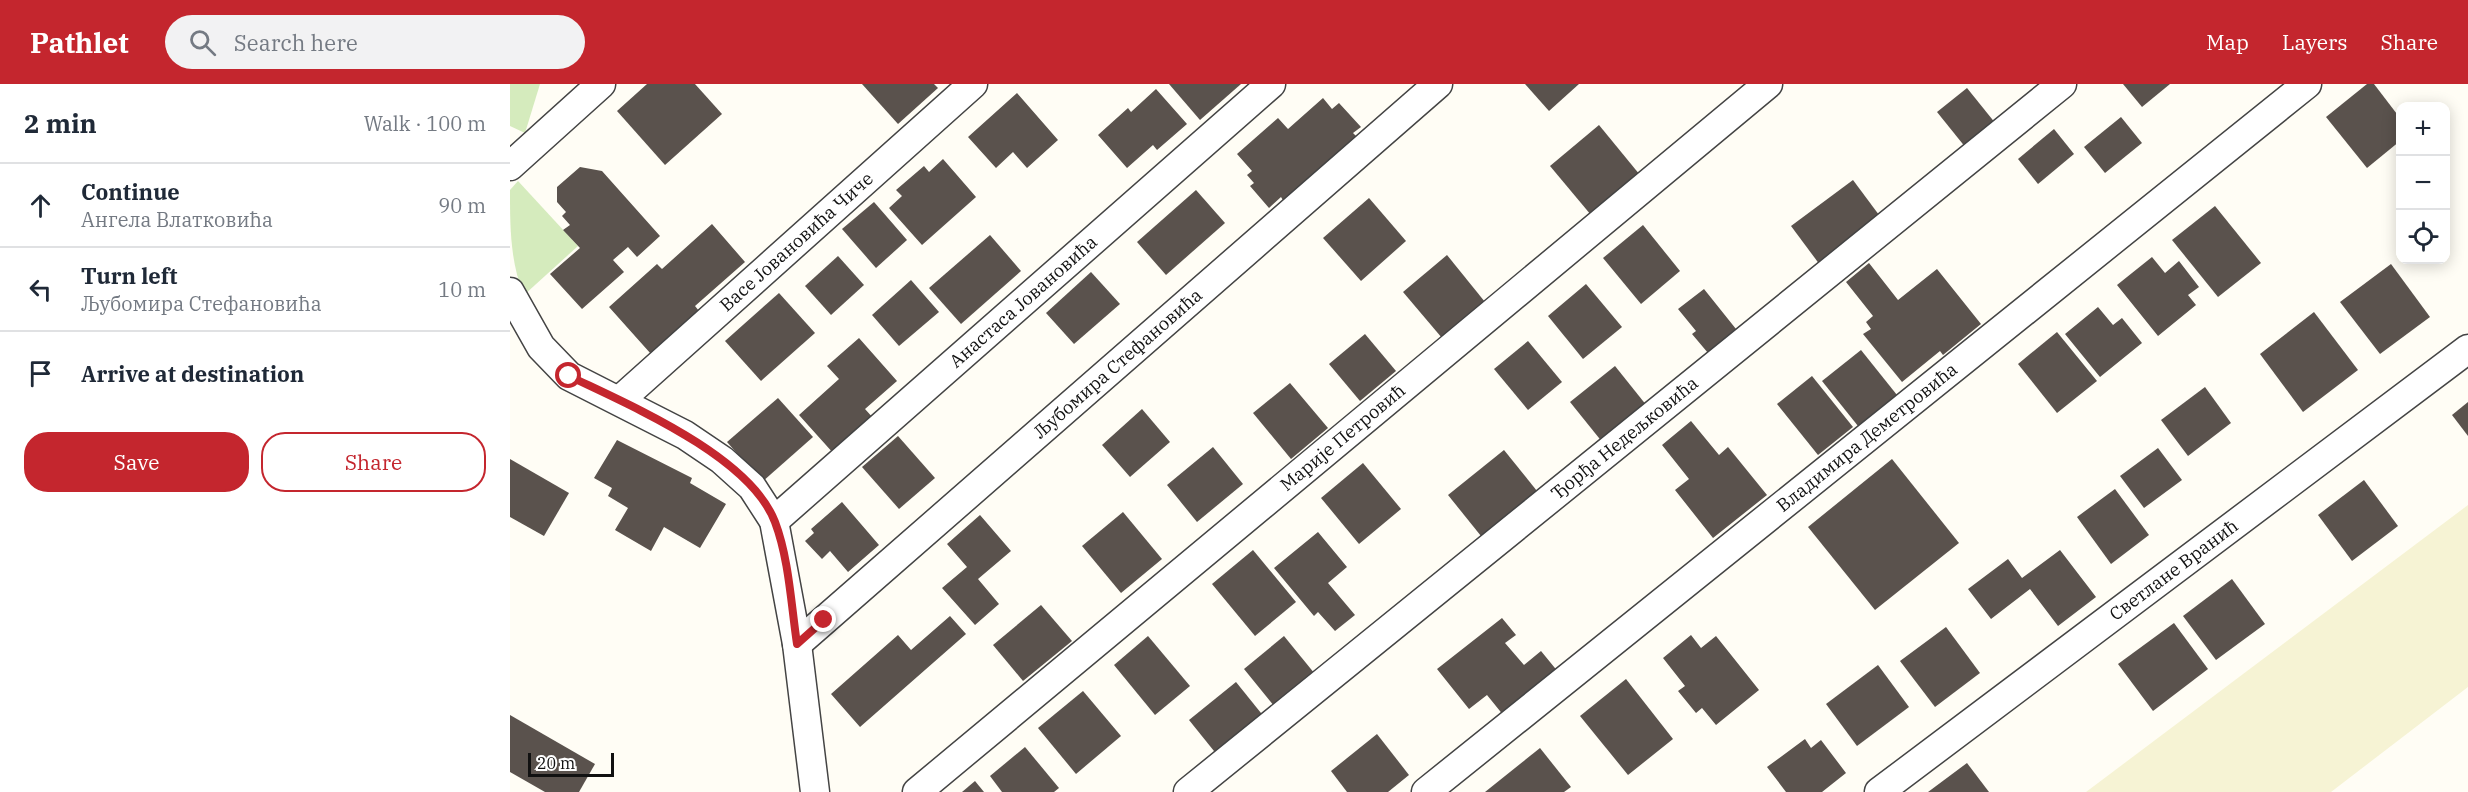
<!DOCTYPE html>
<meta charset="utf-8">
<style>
:root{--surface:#fff;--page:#f2f2f3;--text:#1f2937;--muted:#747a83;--line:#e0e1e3;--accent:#c4262e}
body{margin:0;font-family:"IBM Plex Serif",serif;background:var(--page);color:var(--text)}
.controls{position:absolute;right:18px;top:18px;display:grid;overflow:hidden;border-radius:12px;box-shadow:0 3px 15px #0003}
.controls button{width:54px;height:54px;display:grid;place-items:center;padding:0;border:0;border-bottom:2px solid var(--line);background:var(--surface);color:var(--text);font:30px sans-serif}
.scale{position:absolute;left:18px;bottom:15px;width:86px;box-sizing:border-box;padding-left:6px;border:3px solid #111;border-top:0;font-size:16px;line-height:21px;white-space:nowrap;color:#111;-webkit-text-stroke:4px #fff;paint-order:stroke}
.stop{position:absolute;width:18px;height:18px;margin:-14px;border:4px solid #c4262e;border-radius:50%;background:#fff}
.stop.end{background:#c4262e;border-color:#fff;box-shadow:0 2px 6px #0008}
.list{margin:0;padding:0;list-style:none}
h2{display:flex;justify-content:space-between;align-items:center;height:78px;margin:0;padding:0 24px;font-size:26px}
h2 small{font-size:20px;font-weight:400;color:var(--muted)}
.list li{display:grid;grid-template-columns:39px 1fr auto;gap:18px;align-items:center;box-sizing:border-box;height:84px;padding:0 24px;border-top:2px solid var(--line)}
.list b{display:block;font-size:22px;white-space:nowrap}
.list p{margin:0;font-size:20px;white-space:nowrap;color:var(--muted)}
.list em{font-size:20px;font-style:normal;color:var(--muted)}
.actions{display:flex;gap:12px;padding:18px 24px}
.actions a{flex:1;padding:14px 0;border:2px solid var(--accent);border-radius:24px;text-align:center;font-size:21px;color:var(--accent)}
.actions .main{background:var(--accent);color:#fff}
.icon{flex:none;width:33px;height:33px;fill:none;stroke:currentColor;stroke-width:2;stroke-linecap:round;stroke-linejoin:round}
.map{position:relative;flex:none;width:1958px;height:708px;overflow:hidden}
header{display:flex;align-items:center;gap:36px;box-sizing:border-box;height:84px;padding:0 30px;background:var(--accent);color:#fff}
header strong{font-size:28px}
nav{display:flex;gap:33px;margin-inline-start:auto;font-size:21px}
.search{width:420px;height:54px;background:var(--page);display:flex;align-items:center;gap:15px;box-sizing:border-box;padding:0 21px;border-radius:33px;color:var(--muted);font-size:22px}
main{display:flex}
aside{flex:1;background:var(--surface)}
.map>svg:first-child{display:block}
.farmland{fill:#f6f3d4}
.green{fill:#d5ebbd}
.building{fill:#5a524d}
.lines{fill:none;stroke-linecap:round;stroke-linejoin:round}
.street-casing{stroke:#444;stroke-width:31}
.street{stroke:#fff;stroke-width:28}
.route{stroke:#c4262e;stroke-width:8}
.labels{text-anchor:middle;stroke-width:6;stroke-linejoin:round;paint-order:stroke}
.street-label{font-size:18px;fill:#111;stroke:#fff}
</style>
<header>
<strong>Pathlet</strong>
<div class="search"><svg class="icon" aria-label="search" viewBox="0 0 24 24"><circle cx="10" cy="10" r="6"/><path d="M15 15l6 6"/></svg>Search here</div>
<nav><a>Map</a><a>Layers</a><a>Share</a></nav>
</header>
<main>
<aside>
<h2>2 min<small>Walk · 100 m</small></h2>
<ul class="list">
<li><svg class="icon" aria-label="ahead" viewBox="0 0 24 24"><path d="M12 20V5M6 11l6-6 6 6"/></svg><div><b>Continue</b><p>Ангела Влатковића</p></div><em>90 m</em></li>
<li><svg class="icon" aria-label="left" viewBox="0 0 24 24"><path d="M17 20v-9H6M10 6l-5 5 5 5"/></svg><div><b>Turn left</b><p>Љубомира Стефановића</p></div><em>10 m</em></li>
<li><svg class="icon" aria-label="arrive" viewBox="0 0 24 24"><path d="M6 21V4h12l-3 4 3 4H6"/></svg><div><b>Arrive at destination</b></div></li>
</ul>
<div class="actions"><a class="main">Save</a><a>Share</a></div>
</aside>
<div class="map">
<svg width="1958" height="708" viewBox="0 0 1958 708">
<rect width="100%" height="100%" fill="#fffdf5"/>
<path class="farmland" d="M1958 421V603L1821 708H1576Z"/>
<g class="green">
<path d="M0 0H30L15 49 0 42Z"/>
<path d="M8 97 68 162 14 211C0 179 0 141 0 106Z"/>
</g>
<g class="building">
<path d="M137 0H185L212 30 155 81 107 27Z"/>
<path d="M352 0H424L428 4 388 40Z"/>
<path d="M659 0H731L690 36Z"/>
<path d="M1015 0H1069L1039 27Z"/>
<path d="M1613 0H1660L1632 23Z"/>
<path d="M1857 0H1864L1890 34V57L1857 84 1816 33Z"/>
<path d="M1457 4 1486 40 1456 64 1427 28Z"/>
<path d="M646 5 677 40 647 66 643 61 617 84 588 51 618 24 621 28Z"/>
<path d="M507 9 548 56 517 84 503 68 486 84 458 53Z"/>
<path d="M813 14 822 25 829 19 851 43 843 49 847 53 774 118 771 113 759 124 740 102 744 99 737 91 742 87 727 70 768 34 778 45Z"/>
<path d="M1611 33 1632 59 1595 89 1574 63Z"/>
<path d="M1089 41 1130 91 1081 131 1040 82Z"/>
<path d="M1544 45 1564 70 1528 100 1508 75Z"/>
<path d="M433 75 466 113 412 161 379 124 392 112 386 106 414 82 419 88Z"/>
<path d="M70 83 92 87 150 152 127 173 118 163 103 176 114 188 72 225 40 190 70 164 53 146 60 141 52 132 56 128 47 118V103Z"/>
<path d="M1343 96 1372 135 1310 181 1281 142Z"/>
<path d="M686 106 715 139 656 191 627 158Z"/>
<path d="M859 114 896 157 851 197 813 154Z"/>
<path d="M364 118 397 156 366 184 332 145Z"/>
<path d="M1705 122 1751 179 1708 213 1662 156Z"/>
<path d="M202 140 235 178 185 222 189 227 141 270 99 223 147 180 152 185Z"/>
<path d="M1133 141 1170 187 1131 220 1093 174Z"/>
<path d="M480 151 511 187 451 240 419 204Z"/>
<path d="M937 171 975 218 932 254 893 208Z"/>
<path d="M328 172 354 201 321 231 295 202Z"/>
<path d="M1642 173 1655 189 1669 177 1689 203 1678 211 1686 221 1648 252 1607 201Z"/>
<path d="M1359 179 1388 216 1427 185 1471 240 1433 271 1430 267 1392 298 1353 250 1361 245 1356 238 1363 232 1336 198Z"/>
<path d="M1881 180 1920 233 1870 270 1830 218Z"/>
<path d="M581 188 610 220 564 260 536 229Z"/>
<path d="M401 196 429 228 389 262 362 231Z"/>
<path d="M1076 200 1112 243 1073 275 1038 232Z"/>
<path d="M1194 205 1226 245 1198 269 1182 250 1186 247 1168 225Z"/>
<path d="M269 209 305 249 251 297 215 257Z"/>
<path d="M1588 223 1603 241 1612 234 1632 259 1590 293 1555 250Z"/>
<path d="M1804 228 1848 286 1793 328 1750 270Z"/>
<path d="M1547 248 1587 297 1547 329 1508 280Z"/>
<path d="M855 250 886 287 850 317 819 280Z"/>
<path d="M349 254 387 297 355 325 364 335 324 370 289 331 329 295 317 282Z"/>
<path d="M1018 257 1052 298 1018 326 984 285Z"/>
<path d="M1351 266 1387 311 1348 342 1312 297Z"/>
<path d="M1105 282 1137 322 1093 359 1060 318Z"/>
<path d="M1302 292 1343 343 1308 371 1267 320Z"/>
<path d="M780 299 818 344 781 375 743 329Z"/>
<path d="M1695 303 1721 339 1678 372 1651 336Z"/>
<path d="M268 314 303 353 252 398 217 358Z"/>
<path d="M1958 318V352L1942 331Z"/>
<path d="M632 325 660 358 620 393 592 361Z"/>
<path d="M1181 337 1209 371 1218 363 1257 411 1203 454 1165 406 1179 395 1152 361Z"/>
<path d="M388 352 425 394 389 425 352 383Z"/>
<path d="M107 356 182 394 180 399 216 420 190 464 154 443 141 467 105 446 118 424 98 412 102 404 84 394Z"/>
<path d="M703 363 733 400 687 438 657 401Z"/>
<path d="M1648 364 1672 396 1634 424 1610 392Z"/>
<path d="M994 366 1031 412 975 457 938 411Z"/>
<path d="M0 375 59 409 34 452 0 433Z"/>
<path d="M1382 375 1449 459 1365 526 1298 443Z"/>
<path d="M853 379 891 425 849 460 811 414Z"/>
<path d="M1854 396 1888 442 1842 477 1808 431Z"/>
<path d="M1605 405 1639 451 1601 480 1567 433Z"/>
<path d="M332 418 369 461 338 488 320 467 312 475 295 457 304 449 301 445Z"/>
<path d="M613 428 652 475 611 509 572 462Z"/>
<path d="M470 431 501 467 468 495 489 520 465 541 432 504 457 483 437 460Z"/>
<path d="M808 448 837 483 818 499 845 531 825 547 808 528 804 532 764 484Z"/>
<path d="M743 466 786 518 745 552 702 500Z"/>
<path d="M1550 466 1586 513 1548 542 1520 505 1481 535 1458 505 1498 475 1512 494Z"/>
<path d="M1722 495 1755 540 1706 576 1673 532Z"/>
<path d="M531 521 562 557 513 597 483 561Z"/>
<path d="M440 532 456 550 350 643 321 610 388 551 401 566Z"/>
<path d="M992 534 1006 551 995 559 1014 581 1031 567 1049 589 994 632 977 611 959 625 927 585Z"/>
<path d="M1664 539 1698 585 1643 627 1608 580Z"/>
<path d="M1436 543 1470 589 1425 623 1390 577Z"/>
<path d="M1181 551 1191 564 1206 552 1249 606 1206 641 1192 624 1186 629 1168 607 1175 602 1153 574Z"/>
<path d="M638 552 680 602 645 631 604 581Z"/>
<path d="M774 552 809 595 769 628 734 585Z"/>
<path d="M1368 581 1399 623 1347 662 1316 620Z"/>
<path d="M1116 595 1163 655 1118 691 1070 632Z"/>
<path d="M726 598 755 634 708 672 679 636Z"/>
<path d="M573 607 611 652 566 690 528 644Z"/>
<path d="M0 631 85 680 69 708H35L0 688Z"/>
<path d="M867 650 899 691 878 708H837L821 687Z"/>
<path d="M1295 655 1301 664 1311 656 1336 689 1312 708H1276L1257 683Z"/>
<path d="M515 663 549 704 544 708H492L480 692Z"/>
<path d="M1030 664 1061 703 1054 708H975Z"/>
<path d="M1457 679 1479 708H1418Z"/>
<path d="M465 697 474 708H452Z"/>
</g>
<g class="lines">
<g class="street-casing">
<g id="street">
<path d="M0 82 91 0"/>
<path d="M0 208 31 263 59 292 175 351 212 376 242 403 264 437 287 560 305 708"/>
<path id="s1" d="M110 316 463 0"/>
<path id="s2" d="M264 437 761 0"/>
<path id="s3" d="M287 560 928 0"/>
<path id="s4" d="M407 708 1258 0"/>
<path id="s5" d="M678 708 1552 0"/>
<path id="s6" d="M916 708 1797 0"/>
<path id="s7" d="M1369 708 1958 265"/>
</g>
</g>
<use href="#street" class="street"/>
</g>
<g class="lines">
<path class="route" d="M59 292C119 321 240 372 265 438 279 475 281 520 287 560L314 536"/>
</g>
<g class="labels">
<g class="street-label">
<text dy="6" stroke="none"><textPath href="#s1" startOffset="237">Васе Јовановића Чиче</textPath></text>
<text dy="6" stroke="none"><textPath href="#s2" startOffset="332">Анастаса Јовановића</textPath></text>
<text dy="6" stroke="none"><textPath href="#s3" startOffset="426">Љубомира Стефановића</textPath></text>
<text dy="6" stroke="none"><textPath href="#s4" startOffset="554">Марије Петровић</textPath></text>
<text dy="6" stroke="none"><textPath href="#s5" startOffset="562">Ђорђа Недељковића</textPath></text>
<text dy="6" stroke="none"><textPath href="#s6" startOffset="566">Владимира Деметровића</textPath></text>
<text dy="6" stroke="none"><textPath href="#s7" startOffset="369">Светлане Вранић</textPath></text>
</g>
</g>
</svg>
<div class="controls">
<button>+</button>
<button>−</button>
<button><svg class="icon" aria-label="locate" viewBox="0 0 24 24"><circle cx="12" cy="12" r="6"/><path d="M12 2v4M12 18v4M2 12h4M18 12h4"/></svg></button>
</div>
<div class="scale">20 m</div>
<div class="stop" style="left:59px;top:292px"></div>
<div class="stop end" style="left:314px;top:536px"></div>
</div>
</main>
